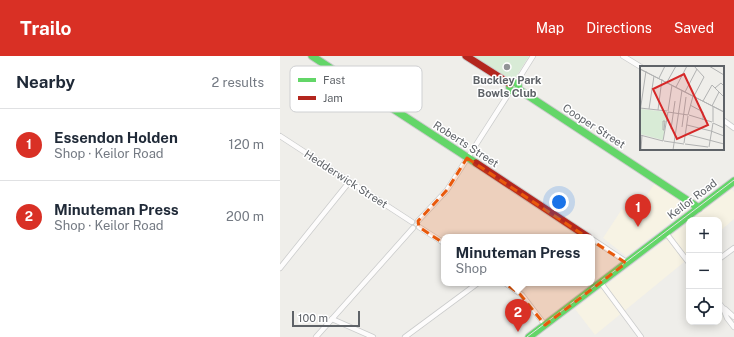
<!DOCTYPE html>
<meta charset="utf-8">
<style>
:root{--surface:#fff;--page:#f6f6f7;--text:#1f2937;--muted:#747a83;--line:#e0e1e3;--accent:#d93025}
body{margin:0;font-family:"Public Sans",sans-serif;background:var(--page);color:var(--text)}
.controls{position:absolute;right:12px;bottom:12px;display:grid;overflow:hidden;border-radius:8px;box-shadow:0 2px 10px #0003}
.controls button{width:36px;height:36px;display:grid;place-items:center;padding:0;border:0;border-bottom:1px solid var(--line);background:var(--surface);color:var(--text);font:20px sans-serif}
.scale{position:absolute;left:12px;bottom:10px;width:68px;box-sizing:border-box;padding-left:4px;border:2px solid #5f6368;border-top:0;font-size:11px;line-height:14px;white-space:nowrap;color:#5f6368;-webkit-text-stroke:3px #fff;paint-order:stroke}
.you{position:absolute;left:279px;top:146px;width:14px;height:14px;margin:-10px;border:3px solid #fff;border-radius:50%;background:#1a73e8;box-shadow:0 0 0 6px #1a73e833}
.badge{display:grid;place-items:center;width:26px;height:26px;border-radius:50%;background:var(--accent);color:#fff;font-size:13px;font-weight:700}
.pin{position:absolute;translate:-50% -33px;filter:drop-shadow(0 1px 2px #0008)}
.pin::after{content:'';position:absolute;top:21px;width:14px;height:12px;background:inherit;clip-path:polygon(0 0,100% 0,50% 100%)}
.popup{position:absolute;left:161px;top:178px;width:154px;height:52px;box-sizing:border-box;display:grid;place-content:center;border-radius:8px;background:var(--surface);filter:drop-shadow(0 1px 3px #0005);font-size:13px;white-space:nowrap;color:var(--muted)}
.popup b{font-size:15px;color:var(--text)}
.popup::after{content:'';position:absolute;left:50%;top:100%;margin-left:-8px;border:8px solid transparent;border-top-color:var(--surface)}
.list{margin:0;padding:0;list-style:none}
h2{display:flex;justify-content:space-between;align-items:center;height:52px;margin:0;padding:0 16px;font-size:17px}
h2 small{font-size:13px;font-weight:400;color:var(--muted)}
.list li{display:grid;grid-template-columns:26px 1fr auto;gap:12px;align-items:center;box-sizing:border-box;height:72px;padding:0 16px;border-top:1px solid var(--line)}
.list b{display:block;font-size:15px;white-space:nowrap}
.list p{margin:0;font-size:13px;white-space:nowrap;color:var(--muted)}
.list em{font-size:13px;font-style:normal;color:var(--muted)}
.icon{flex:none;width:22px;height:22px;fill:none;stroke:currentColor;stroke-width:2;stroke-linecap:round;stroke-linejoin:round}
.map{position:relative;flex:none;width:454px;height:281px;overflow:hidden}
header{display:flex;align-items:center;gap:24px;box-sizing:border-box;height:56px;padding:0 20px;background:var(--accent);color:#fff}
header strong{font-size:19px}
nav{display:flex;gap:22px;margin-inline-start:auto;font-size:14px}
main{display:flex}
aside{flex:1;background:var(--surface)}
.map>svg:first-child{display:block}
.commercial{fill:#f7f3e4}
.park{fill:#d8ebd6}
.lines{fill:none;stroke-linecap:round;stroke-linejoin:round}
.street-casing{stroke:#cbcccc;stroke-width:6}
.fast-casing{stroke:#cacacb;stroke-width:9}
.jam-casing{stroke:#cacacb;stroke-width:9}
.street{stroke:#fdfcfc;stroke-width:4.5}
.fast{stroke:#63d668;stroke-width:7}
.jam{stroke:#b3261e;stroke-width:7}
.tram{stroke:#e4e4e4;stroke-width:1}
.marked{fill:#e8590c;fill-opacity:0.2;stroke:#e8590c;stroke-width:3;stroke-dasharray:8 5;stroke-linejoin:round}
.poi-dot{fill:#919496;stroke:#fff;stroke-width:1.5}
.labels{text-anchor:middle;stroke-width:3;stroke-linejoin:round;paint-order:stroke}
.poi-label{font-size:11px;font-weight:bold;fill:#5f6368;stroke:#fff}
.street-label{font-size:11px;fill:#5f6368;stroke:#fff}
.inset-road{fill:none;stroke:#b1b2b2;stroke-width:1}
.view{fill:#d62828;fill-opacity:0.15;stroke:#d62828;stroke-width:2}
.inset-edge{fill:none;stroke:#5f6368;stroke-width:2}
.key{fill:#fff;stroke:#cfd0d2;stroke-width:1}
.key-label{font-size:11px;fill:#5f6368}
</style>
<header>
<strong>Trailo</strong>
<nav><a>Map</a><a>Directions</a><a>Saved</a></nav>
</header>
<main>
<aside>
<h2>Nearby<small>2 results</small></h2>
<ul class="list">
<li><span class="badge">1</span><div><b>Essendon Holden</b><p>Shop · Keilor Road</p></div><em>120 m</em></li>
<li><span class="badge">2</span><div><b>Minuteman Press</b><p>Shop · Keilor Road</p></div><em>200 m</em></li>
</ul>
</aside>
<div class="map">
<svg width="454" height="281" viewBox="0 0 454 281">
<rect width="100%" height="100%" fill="#efeeea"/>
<g class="commercial">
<path d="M375 127 411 151 346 200 323 182 342 153 354 159Z"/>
<path d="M452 133 454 136V163L439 176V164H411Z"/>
<path d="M409 166V202L315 279 295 253Z"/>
</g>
<path class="park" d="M193 0H249L234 24 230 25Z"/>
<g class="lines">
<g class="street-casing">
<g id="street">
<path d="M343 0 361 11"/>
<path d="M236 27 253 0"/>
<path d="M443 64 454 72"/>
<path d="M0 80 132 166"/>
<path d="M138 165 167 134 231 34"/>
<path d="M139 171 164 187"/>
<path d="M386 177 409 207"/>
<path d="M312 183 345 205 346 207"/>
<path d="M439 203 454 192"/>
<path d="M0 212 70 125"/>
<path d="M225 227 242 239 265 269"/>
<path d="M321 227 361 281"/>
<path d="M439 247 443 252 447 262 454 271"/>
<path d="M445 253 454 261"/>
<path d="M52 263 93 281"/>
<path d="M36 281 133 172"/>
<path d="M125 281 198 227"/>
</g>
</g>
<g class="fast-casing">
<g id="fast">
<path d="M32 0 196 107"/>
<circle cx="234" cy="31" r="4.5"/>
<path d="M238 33 419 152"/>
<path d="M249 281 454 125"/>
</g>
</g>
<g class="jam-casing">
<g id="jam">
<path d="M186 0 230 28"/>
<path d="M196 107 308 181"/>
</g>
</g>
<use href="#street" class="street"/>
<use href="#fast" class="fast"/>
<use href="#jam" class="jam"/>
<path class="tram" d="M247 281 454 124"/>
</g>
<path class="marked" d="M187 102 346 207 265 269 239 237 139 171 138 165 167 134Z"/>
<circle class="poi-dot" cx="227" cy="11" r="4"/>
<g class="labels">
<g class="poi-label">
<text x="227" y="28">Buckley Park<tspan x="227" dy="13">Bowls Club</tspan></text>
</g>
<g class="street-label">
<text transform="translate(314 70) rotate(33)" y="4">Cooper Street</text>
<text transform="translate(186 88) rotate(33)" y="4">Roberts Street</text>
<text transform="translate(66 123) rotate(33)" y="4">Hedderwick Street</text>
<text transform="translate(412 143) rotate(-37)" y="4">Keilor Road</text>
</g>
</g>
<g transform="translate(360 10)">
<rect width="84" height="84" fill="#efeeea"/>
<path d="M1 43 27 46 23 74 0 68Z" fill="#d8ebd6"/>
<path class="inset-road" d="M54 0 64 11M69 0 84 9M0 3 84 46M0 3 84 46M19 12 25 0M27 16 36 0M72 19 84 31M36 21 47 0M75 22 81 17 84 20M45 26 57 3M54 30 64 11M63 35 72 19M50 39 63 46V54M72 40 79 26M0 42 27 45M9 43 14 10M18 44 22 13M28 45 32 19M0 46 6 5M28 46 48 49M48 49 53 30M49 49 72 56M23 55H25L24 64H23ZM73 56V41M73 57 84 62M47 59 71 65M42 61 46 31M31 63 35 35M71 65 84 70M46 68 84 78M0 69 23 75M23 75 28 46M24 75 44 78M44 77 48 50M45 78 68 81M69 81 73 57M1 84 2 69M33 84 42 24"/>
<path class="view" d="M44 8 68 59 37 73 13 23Z"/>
<rect width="84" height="84" class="inset-edge"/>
</g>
<rect x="10" y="10" width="132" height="46" rx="6" class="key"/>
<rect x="18" y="22" width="18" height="4" fill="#63d668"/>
<rect x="18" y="40" width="18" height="4" fill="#b3261e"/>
<g class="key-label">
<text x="43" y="28">Fast</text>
<text x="43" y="46">Jam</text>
</g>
</svg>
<div class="controls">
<button>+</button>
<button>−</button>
<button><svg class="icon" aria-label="locate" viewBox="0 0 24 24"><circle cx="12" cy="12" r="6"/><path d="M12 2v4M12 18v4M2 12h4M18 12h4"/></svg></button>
</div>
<div class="scale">100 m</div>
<div class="you"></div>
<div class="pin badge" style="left:358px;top:171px">1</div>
<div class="pin badge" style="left:238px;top:276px">2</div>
<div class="popup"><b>Minuteman Press</b>Shop</div>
</div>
</main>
